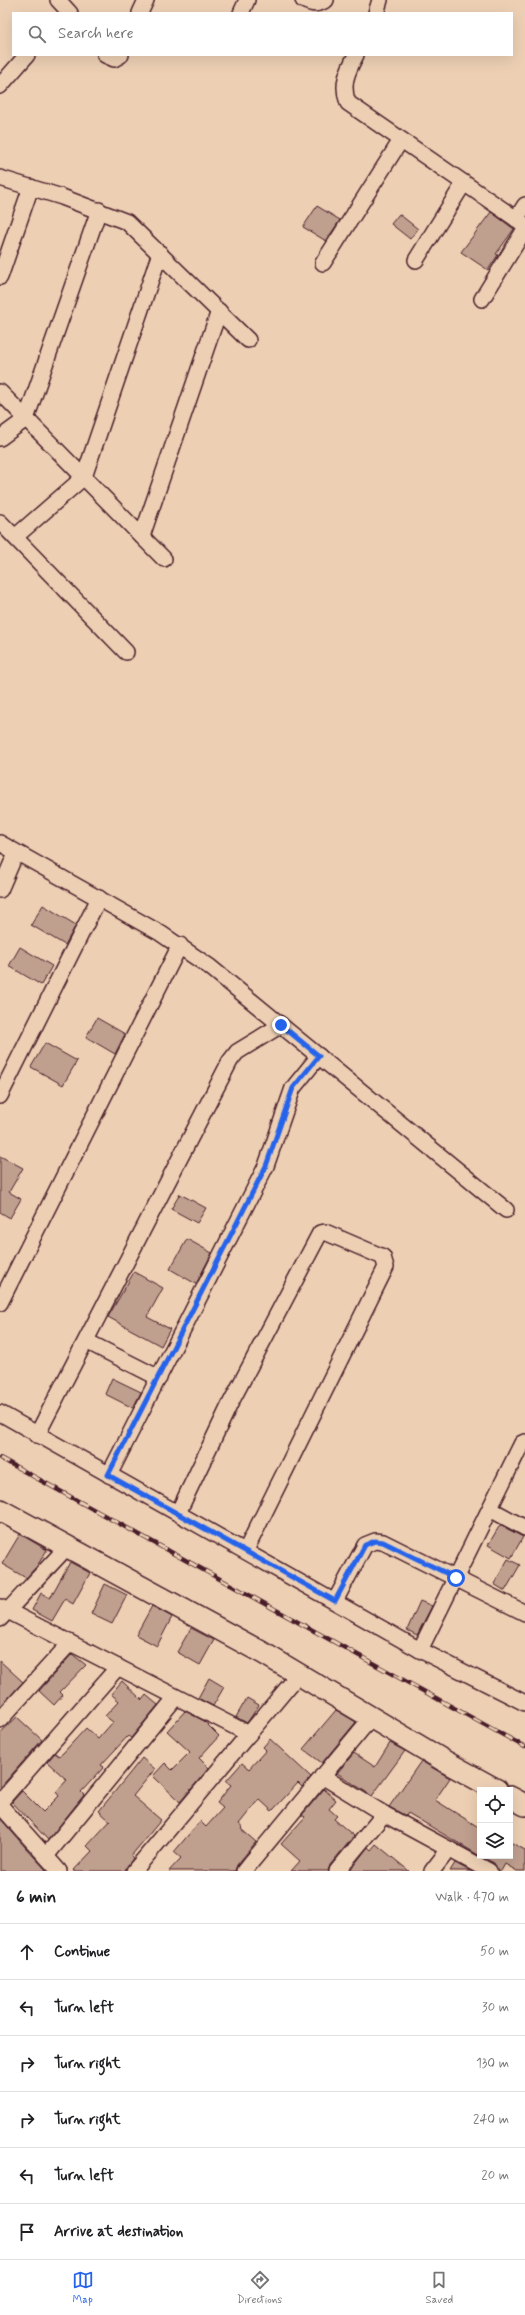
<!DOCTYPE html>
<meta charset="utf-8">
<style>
:root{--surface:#fff;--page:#f6f6f6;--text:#202124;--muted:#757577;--line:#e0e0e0;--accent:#2563eb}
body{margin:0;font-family:Mynerve,sans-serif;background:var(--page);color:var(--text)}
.controls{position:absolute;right:12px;bottom:12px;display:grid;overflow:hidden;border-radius:0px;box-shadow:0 4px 16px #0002}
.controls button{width:36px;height:36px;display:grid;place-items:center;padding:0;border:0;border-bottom:1px solid var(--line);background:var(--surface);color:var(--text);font:20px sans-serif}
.stop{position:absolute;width:12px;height:12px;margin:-9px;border:3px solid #2563eb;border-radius:50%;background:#fff}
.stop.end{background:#2563eb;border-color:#fff;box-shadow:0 1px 4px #0008}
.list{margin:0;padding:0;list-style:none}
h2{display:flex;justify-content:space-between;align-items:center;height:52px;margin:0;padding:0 16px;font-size:17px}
h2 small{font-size:13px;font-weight:400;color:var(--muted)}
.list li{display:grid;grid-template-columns:26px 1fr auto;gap:12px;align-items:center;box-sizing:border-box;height:56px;padding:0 16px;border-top:1px solid var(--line)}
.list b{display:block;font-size:15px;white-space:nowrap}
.list em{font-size:13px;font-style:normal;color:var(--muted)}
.icon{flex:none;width:22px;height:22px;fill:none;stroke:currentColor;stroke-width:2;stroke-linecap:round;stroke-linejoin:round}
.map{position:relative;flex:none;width:525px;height:1871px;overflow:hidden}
.search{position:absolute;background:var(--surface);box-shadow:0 4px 16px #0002;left:12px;right:12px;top:12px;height:44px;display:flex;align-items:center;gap:10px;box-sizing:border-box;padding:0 14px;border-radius:0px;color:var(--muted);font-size:15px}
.sheet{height:388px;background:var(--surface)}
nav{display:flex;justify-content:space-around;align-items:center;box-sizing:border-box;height:56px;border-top:1px solid var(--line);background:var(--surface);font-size:11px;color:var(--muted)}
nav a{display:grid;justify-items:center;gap:2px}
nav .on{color:var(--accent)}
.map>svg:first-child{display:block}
.building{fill:#bf9f8e;stroke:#4a1f2b}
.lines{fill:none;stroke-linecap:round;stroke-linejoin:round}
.street-casing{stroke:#4a1f2b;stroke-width:18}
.secondary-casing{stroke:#4a1f2b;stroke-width:24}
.street{stroke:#edd0b4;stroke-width:15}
.secondary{stroke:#edd0b4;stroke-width:21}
.rail-casing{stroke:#4a1f2b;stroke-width:4.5}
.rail{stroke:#edd0b4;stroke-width:3;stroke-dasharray:9;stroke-linecap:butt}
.route{stroke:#2563eb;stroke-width:5}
</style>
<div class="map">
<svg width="525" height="1871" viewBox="0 0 525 1871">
<rect width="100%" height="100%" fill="#edd0b4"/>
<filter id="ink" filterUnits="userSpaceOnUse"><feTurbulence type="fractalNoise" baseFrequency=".025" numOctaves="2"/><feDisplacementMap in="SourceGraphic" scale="8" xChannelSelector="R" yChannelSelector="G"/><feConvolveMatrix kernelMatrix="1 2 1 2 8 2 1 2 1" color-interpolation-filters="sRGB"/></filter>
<g filter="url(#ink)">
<g class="building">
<path d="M317 206 340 220 326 241 303 227Z"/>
<path d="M491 212 514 229 496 254 498 255 488 270 461 252Z"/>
<path d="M399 214 418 229 410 239 391 224Z"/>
<path d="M43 905 76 925 65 945 31 925Z"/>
<path d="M20 947 52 966 41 985 9 966Z"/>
<path d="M97 1018 125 1034 115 1054 86 1037Z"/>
<path d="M45 1043 77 1061 63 1085 31 1067Z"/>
<path d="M0 1156 23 1168 9 1192 21 1199 10 1218 0 1212Z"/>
<path d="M180 1194 206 1208 197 1223 171 1209Z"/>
<path d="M187 1239 212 1253 196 1284 170 1269Z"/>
<path d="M134 1272 163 1288 147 1317 170 1329 161 1346 108 1317Z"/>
<path d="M112 1378 141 1392 133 1408 105 1394Z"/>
<path d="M500 1525 523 1537 511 1558 488 1545Z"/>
<path d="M20 1534 47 1550 37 1566 26 1578 2 1564Z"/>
<path d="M508 1559 520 1565 505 1591 494 1584Z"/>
<path d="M70 1562 90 1573 73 1604 65 1599 52 1621 32 1610 41 1593 50 1598Z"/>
<path d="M105 1584 127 1595 112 1624 91 1614Z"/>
<path d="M420 1601 432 1606 417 1635 407 1630Z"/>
<path d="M152 1606 172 1617 157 1646 136 1635Z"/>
<path d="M191 1628 214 1640 200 1665 177 1652Z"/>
<path d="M72 1654 86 1665 60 1692 63 1695 54 1705 39 1691Z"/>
<path d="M0 1661 23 1682 0 1707Z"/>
<path d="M209 1678 224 1687 213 1706 198 1698Z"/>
<path d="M122 1681 142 1700 146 1695 158 1705 131 1738 128 1736 101 1765 104 1767 81 1792 84 1795 48 1840 12 1802 22 1791 43 1812 59 1796 56 1792 67 1780 47 1762 55 1753 59 1756 63 1753 86 1728 98 1739 113 1722 105 1716 119 1701 111 1694Z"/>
<path d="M247 1698 259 1705 247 1723 236 1717Z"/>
<path d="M336 1710 356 1722 322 1763 303 1749Z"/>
<path d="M185 1711 204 1721 219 1736 199 1758 209 1768 180 1802 153 1776 165 1763 172 1770 190 1752 167 1731Z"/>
<path d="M17 1717 42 1740 0 1788V1733Z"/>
<path d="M270 1739 311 1777 302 1787 298 1783 272 1811 259 1799 239 1824 243 1827 241 1829 256 1842 237 1865 235 1871H169L181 1858 174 1852 200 1821 206 1827 223 1808 217 1803 231 1785 226 1781 242 1763 249 1769 266 1750 263 1747Z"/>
<path d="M390 1743 405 1751 372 1796 337 1773 354 1753 375 1767Z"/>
<path d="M142 1758 155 1769 133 1796 161 1820 131 1856 133 1858 125 1871H73L92 1851 87 1846 110 1821 99 1811Z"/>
<path d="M421 1761 450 1778 435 1800 480 1828V1856L408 1813 406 1816 389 1807Z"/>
<path d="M324 1789 336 1800 329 1809 337 1816 334 1819 354 1836 330 1865 328 1871H291L300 1861 281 1844 305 1817 302 1815Z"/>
<path d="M0 1818 25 1847 47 1871H0Z"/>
<path d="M510 1842 525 1850V1871H517L505 1864 501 1871H498L494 1863 480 1856H510Z"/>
<path d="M376 1844 409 1871H353L351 1869 368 1847 371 1850Z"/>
<path d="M455 1863 470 1871H450Z"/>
</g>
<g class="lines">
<g class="street-casing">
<g id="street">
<path d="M58 0 70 13"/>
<path d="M303 0C313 5 317 5 326 0"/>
<path d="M140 13 146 0"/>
<path d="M241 13 247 0"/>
<path d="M376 13 380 0"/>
<path d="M105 55 114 59 121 55"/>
<path d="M356 55C347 72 341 85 348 103L525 225"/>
<path d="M0 86 27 55"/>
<path d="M0 178 62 197 127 222 248 340"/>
<path d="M516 219 525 205"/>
<path d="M416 260 464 183"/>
<path d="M323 263 401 140"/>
<path d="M0 277 31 187"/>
<path d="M482 299 525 229"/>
<path d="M0 392 164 559"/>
<path d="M0 438 26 419 99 210"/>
<path d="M0 522 126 652"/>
<path d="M142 536 219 311"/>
<path d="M15 537 84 477 160 253"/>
<path d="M0 843 160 933 210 967 506 1210"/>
<path d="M0 890 16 853"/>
<path d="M0 1096 99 898"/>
<path d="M0 1303 180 945"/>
<path d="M86 1341 159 1378"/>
<path d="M0 1413 420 1650 525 1703"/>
<path d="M37 1435 230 1061 237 1052 281 1025"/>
<path d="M109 1475 266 1166 293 1088 319 1056"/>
<path d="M490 1509 525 1528"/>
<path d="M178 1513 230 1404 320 1233 325 1232 383 1257 386 1267 246 1550"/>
<path d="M335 1601 365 1545 375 1541 383 1542 525 1613"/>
<path d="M0 1607 249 1734"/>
<path d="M0 1619 67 1547"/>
<path d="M420 1650 522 1443 525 1442"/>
<path d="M0 1720 70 1643"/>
<path d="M322 1776 384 1814"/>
<path d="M0 1802 118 1667"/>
<path d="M0 1805 59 1871"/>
<path d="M46 1856 176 1697"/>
<path d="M134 1871 299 1674"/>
<path d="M244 1871 371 1718"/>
<path d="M337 1871 384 1814 489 1871"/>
<path d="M432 1871 449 1849"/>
</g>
</g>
<g class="secondary-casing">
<g id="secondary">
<path d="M0 1510 263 1653 446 1762 497 1790"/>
<path d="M510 1797 525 1805"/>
</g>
</g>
<use href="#street" class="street"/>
<use href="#secondary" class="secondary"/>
<g class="rail-casing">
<path id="rail" d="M0 1458 525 1747"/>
</g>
<use href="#rail" class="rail"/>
</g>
</g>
<g class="lines" filter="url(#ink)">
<path class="route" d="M281 1025 319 1056 293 1088 266 1166 108 1475 335 1601 365 1545 375 1541 383 1542 456 1578"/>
</g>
</svg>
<div class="controls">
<button><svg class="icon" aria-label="locate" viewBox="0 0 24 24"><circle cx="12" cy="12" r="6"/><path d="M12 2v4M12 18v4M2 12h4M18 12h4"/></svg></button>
<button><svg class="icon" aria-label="layers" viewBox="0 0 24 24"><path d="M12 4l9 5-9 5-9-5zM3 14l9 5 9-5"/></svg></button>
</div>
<div class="stop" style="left:456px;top:1578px"></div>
<div class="stop end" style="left:281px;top:1025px"></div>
<div class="search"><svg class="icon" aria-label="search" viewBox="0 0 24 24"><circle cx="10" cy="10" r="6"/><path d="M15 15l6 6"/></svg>Search here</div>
</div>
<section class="sheet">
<h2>6 min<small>Walk · 470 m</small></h2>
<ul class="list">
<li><svg class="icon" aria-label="ahead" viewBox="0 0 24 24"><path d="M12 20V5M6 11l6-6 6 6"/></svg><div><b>Continue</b></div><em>50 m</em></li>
<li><svg class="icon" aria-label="left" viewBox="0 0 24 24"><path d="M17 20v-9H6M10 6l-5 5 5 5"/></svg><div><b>Turn left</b></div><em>30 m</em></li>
<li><svg class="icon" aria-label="right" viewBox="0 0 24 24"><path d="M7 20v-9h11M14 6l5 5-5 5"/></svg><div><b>Turn right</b></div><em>130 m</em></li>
<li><svg class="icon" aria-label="right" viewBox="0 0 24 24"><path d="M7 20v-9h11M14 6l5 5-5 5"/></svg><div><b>Turn right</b></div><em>240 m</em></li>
<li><svg class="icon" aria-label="left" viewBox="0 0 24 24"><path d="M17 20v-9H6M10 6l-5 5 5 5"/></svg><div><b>Turn left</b></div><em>20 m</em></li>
<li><svg class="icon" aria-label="arrive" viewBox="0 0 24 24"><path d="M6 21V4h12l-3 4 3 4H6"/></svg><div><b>Arrive at destination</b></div></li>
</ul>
</section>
<nav>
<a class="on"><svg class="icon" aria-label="map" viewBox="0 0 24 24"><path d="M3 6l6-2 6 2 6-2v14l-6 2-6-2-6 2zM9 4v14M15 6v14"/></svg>Map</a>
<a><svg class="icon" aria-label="directions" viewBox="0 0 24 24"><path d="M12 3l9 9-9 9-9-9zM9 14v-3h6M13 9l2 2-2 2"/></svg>Directions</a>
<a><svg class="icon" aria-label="saved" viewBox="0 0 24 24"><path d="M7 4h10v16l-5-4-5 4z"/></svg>Saved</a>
</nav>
